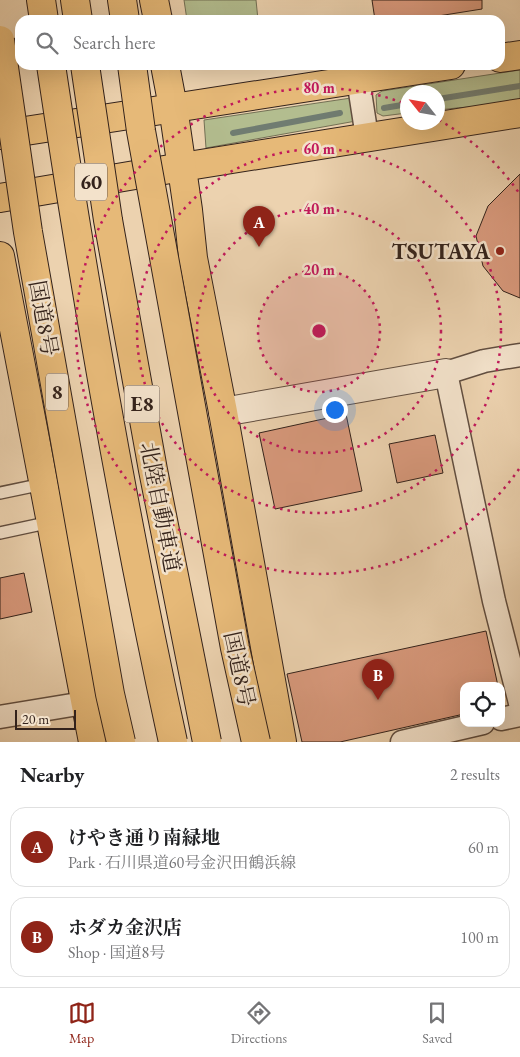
<!DOCTYPE html>
<meta charset="utf-8">
<style>
:root{--surface:#fff;--page:#f6f6f6;--text:#202124;--muted:#757577;--line:#e0e0e0;--accent:#8f2418}
body{margin:0;font-family:"EB Garamond","Noto Serif JP",serif;background:var(--page);color:var(--text)}
.controls{position:absolute;right:15px;bottom:15px;display:grid;overflow:hidden;border-radius:10px;box-shadow:0 5px 20px #0002}
.controls button{width:45px;height:45px;display:grid;place-items:center;padding:0;border:0;border-bottom:1px solid var(--line);background:var(--surface);color:var(--text);font:25px sans-serif}
.compass{position:absolute;left:400px;top:85px;width:45px;height:45px;border-radius:50%;background:var(--surface);box-shadow:0 5px 20px #0002;rotate:301deg}
.scale{position:absolute;left:15px;bottom:12px;width:61px;box-sizing:border-box;padding-left:5px;border:2px solid #33221b;border-top:0;font-size:14px;line-height:18px;white-space:nowrap;color:#33221b;-webkit-text-stroke:4px #f3e2cb;paint-order:stroke}
.you{position:absolute;left:334px;top:409px;width:18px;height:18px;margin:-12px;border:4px solid #fff;border-radius:50%;background:#1a73e8;box-shadow:0 0 0 8px #1a73e833}
.badge{display:grid;place-items:center;width:32px;height:32px;border-radius:50%;background:var(--accent);color:#fff;font-size:16px;font-weight:700}
.pin{position:absolute;translate:-50% -41px;filter:drop-shadow(0 1px 2px #0008)}
.pin::after{content:'';position:absolute;top:26px;width:18px;height:15px;background:inherit;clip-path:polygon(0 0,100% 0,50% 100%)}
.list{margin:0;padding:0;list-style:none}
h2{display:flex;justify-content:space-between;align-items:center;height:65px;margin:0;padding:0 20px;font-size:21px}
h2 small{font-size:16px;font-weight:400;color:var(--muted)}
.list li{display:grid;grid-template-columns:32px 1fr auto;gap:15px;align-items:center;box-sizing:border-box;height:80px;margin:0 10px 10px;padding:0 10px;border:1px solid var(--line);border-radius:15px}
.list b{display:block;font-size:19px;white-space:nowrap}
.list p{margin:0;font-size:16px;white-space:nowrap;color:var(--muted)}
.list em{font-size:16px;font-style:normal;color:var(--muted)}
.icon{flex:none;width:28px;height:28px;fill:none;stroke:currentColor;stroke-width:2;stroke-linecap:round;stroke-linejoin:round}
.map{position:relative;flex:none;width:520px;height:742px;overflow:hidden}
.search{position:absolute;background:var(--surface);box-shadow:0 5px 20px #0002;left:15px;right:15px;top:15px;height:55px;display:flex;align-items:center;gap:12px;box-sizing:border-box;padding:0 18px;border-radius:15px;color:var(--muted);font-size:19px}
.sheet{height:245px;background:var(--surface)}
nav{display:flex;justify-content:space-around;align-items:center;box-sizing:border-box;height:70px;border-top:1px solid var(--line);background:var(--surface);font-size:14px;color:var(--muted)}
nav a{display:grid;justify-items:center;gap:2px}
nav .on{color:var(--accent)}
.map>svg:first-child{display:block}
.green{fill:#b3bd8f;stroke:#737055}
.lines{fill:none;stroke-linecap:round;stroke-linejoin:round}
.stream{stroke:#707c71;stroke-width:6}
.building{fill:#d8997c;stroke:#33221b}
.service-casing{stroke:#614e40;stroke-width:14}
.minor-casing{stroke:#614e40;stroke-width:25}
.tertiary-casing{stroke:#614e40;stroke-width:30}
.primary-casing{stroke:#33221b;stroke-width:30}
.trunk-casing{stroke:#33221b;stroke-width:30}
.motorway-casing{stroke:#33221b;stroke-width:30}
.service{stroke:#f3e2cb;stroke-width:11}
.minor{stroke:#f3e2cb;stroke-width:22}
.tertiary{stroke:#f3e2cb;stroke-width:28}
.primary{stroke:#e6b978;stroke-width:28}
.trunk{stroke:#e6b978;stroke-width:28}
.motorway{stroke:#e6b978;stroke-width:28}
.trunk-bridge-casing{stroke:#33221b;stroke-width:30;stroke-linecap:butt}
.motorway-bridge-casing{stroke:#33221b;stroke-width:30;stroke-linecap:butt}
.trunk-bridge{stroke:#e6b978;stroke-width:28}
.motorway-bridge{stroke:#e6b978;stroke-width:28}
.ring{fill:none;stroke:#c2185b;stroke-width:2.5;stroke-dasharray:2.5 5}
.poi-dot{fill:#8f2418;stroke:#f3e2cb;stroke-width:2}
.labels{text-anchor:middle;stroke-width:5;stroke-linejoin:round;paint-order:stroke}
.shield{fill:#f3e2cb;stroke:#6d5c50;stroke-width:1}
.shield-label{font-size:21px;font-weight:bold;fill:#33221b}
.poi-label{font-size:22px;font-weight:bold;fill:#33221b;stroke:#f3e2cb;text-anchor:end}
.street-label{font-size:22px;fill:#33221b;stroke:#f3e2cb}
.centre{fill:#c2185b;stroke:#f3e2cb;stroke-width:2.5}
.ring-label{font-size:15px;text-anchor:middle;font-weight:bold;fill:#c2185b;stroke:#f3e2cb;stroke-width:5;stroke-linejoin:round;paint-order:stroke}
</style>
<div class="map">
<svg width="520" height="742" viewBox="0 0 520 742">
<rect width="100%" height="100%" fill="#ecd2af"/>
<filter id="stains"><feTurbulence type="fractalNoise" baseFrequency=".004" numOctaves="4"/><feColorMatrix values="0 0 0 0 .2 0 0 0 0 .09 0 0 0 0 .02 0 0 0 .5 -.17"/></filter>
<radialGradient id="worn" r=".72"><stop offset=".6" stop-color="#630" stop-opacity="0"/><stop offset="1" stop-color="#630" stop-opacity=".3"/></radialGradient>
<g class="green">
<path d="M184 0H256L258 20H187Z"/>
<path d="M520 70V103C493 107 465 106 438 110V92H408L407 113 383 116 377 113 376 95 382 91Z"/>
<path d="M351 98 356 121 206 148 204 120Z"/>
</g>
<g class="lines">
<g class="stream">
<path d="M438 99 520 86"/>
<path d="M384 108 408 104"/>
<path d="M233 133 340 113"/>
</g>
</g>
<g class="building">
<path d="M372 0H482V9L413 20H375Z"/>
<path d="M520 174V298L503 291 483 266 476 236 488 206Z"/>
<path d="M346 414 362 491 275 509 259 433Z"/>
<path d="M435 435 443 473 397 483 389 444Z"/>
<path d="M24 573 32 612 0 619V578Z"/>
<path d="M486 631 498 686H464V714L340 742H302L287 674Z"/>
</g>
<g class="lines">
<g class="service-casing">
<g id="service">
<path d="M0 493 43 484"/>
<path d="M0 533 51 522"/>
</g>
</g>
<g class="minor-casing">
<g id="minor">
<path d="M358 79 367 137"/>
<path d="M520 355 484 361 446 373 494 601 520 703"/>
<path d="M0 717 84 703"/>
<path d="M501 719 520 715"/>
<path d="M402 742 483 723"/>
</g>
</g>
<g class="tertiary-casing">
<path id="tertiary" d="M223 412 446 373"/>
</g>
<g class="primary-casing">
<g id="primary">
<path d="M500 58 520 55"/>
<path d="M0 135 451 65"/>
<path d="M0 198 182 167 520 113"/>
</g>
</g>
<g class="trunk-casing">
<g id="trunk">
<path d="M122 0 125 20"/>
<path d="M154 0 158 20"/>
<path d="M165 65 173 107 188 210 193 258 223 412 282 742"/>
<path d="M0 256 93 742"/>
</g>
</g>
<g class="motorway-casing">
<g id="motorway">
<path d="M41 0 44 20"/>
<path d="M75 0 78 20"/>
</g>
</g>
<use href="#service" class="service"/>
<use href="#minor" class="minor"/>
<use href="#tertiary" class="tertiary"/>
<use href="#primary" class="primary"/>
<use href="#trunk" class="trunk"/>
<use href="#motorway" class="motorway"/>
<g class="trunk-bridge-casing">
<g id="trunk-bridge">
<path d="M0 40 28 232 110 694 121 742"/>
<path d="M132 65 141 131 235 648 256 742"/>
</g>
</g>
<g class="motorway-bridge-casing">
<g id="motorway-bridge">
<path d="M51 65C85 292 124 518 173 742"/>
<path d="M85 65 108 220 153 470 207 742"/>
</g>
</g>
<use href="#trunk-bridge" class="trunk-bridge"/>
<use href="#motorway-bridge" class="motorway-bridge"/>
</g>
<circle cx="319" cy="331" r="61" fill="#c2185b" fill-opacity=".12"/>
<g class="ring">
<circle cx="319" cy="331" r="61"/>
<circle cx="319" cy="331" r="122"/>
<circle cx="319" cy="331" r="182"/>
<path d="M519 469A243 243 0 1 1 406 104M439 120A243 243 0 0 1 519 193"/>
</g>
<circle class="poi-dot" cx="500" cy="251" r="5"/>
<g class="labels">
<g class="shield">
<rect x="75" y="163.5" width="32" height="37" rx="4"/>
<rect x="46" y="373.5" width="22" height="37" rx="4"/>
<rect x="124.5" y="385.5" width="35" height="37" rx="4"/>
</g>
<g class="shield-label">
<text x="91" y="189">60</text>
<text x="57" y="399">8</text>
<text x="142" y="411">E8</text>
</g>
<g class="poi-label">
<text x="490" y="259">TSUTAYA</text>
</g>
<g class="street-label">
<text transform="translate(44 318) rotate(80)" y="8">国道8号</text>
<text transform="translate(161 507) rotate(79)" y="8">北陸自動車道</text>
<text transform="translate(240 669) rotate(78)" y="8">国道8号</text>
</g>
</g>
<circle cx="319" cy="331" r="8" class="centre"/>
<g class="ring-label">
<text x="319" y="93">80 m</text>
<text x="319" y="154">60 m</text>
<text x="319" y="214">40 m</text>
<text x="319" y="275">20 m</text>
</g>
<rect width="100%" height="100%" filter="url(#stains)"/>
<rect width="100%" height="100%" fill="url(#worn)"/>
</svg>
<div class="controls">
<button><svg class="icon" aria-label="locate" viewBox="0 0 24 24"><circle cx="12" cy="12" r="6"/><path d="M12 2v4M12 18v4M2 12h4M18 12h4"/></svg></button>
</div>
<svg class="compass" viewBox="-18 -18 36 36"><path d="M0-13l5 13h-10z" fill="#e53935"/><path d="M0 13l5-13h-10z" fill="#757577"/></svg>
<div class="scale">20 m</div>
<div class="you"></div>
<div class="pin badge" style="left:259px;top:247px">A</div>
<div class="pin badge" style="left:378px;top:700px">B</div>
<div class="search"><svg class="icon" aria-label="search" viewBox="0 0 24 24"><circle cx="10" cy="10" r="6"/><path d="M15 15l6 6"/></svg>Search here</div>
</div>
<section class="sheet">
<h2>Nearby<small>2 results</small></h2>
<ul class="list">
<li><span class="badge">A</span><div><b>けやき通り南緑地</b><p>Park · 石川県道60号金沢田鶴浜線</p></div><em>60 m</em></li>
<li><span class="badge">B</span><div><b>ホダカ金沢店</b><p>Shop · 国道8号</p></div><em>100 m</em></li>
</ul>
</section>
<nav>
<a class="on"><svg class="icon" aria-label="map" viewBox="0 0 24 24"><path d="M3 6l6-2 6 2 6-2v14l-6 2-6-2-6 2zM9 4v14M15 6v14"/></svg>Map</a>
<a><svg class="icon" aria-label="directions" viewBox="0 0 24 24"><path d="M12 3l9 9-9 9-9-9zM9 14v-3h6M13 9l2 2-2 2"/></svg>Directions</a>
<a><svg class="icon" aria-label="saved" viewBox="0 0 24 24"><path d="M7 4h10v16l-5-4-5 4z"/></svg>Saved</a>
</nav>
